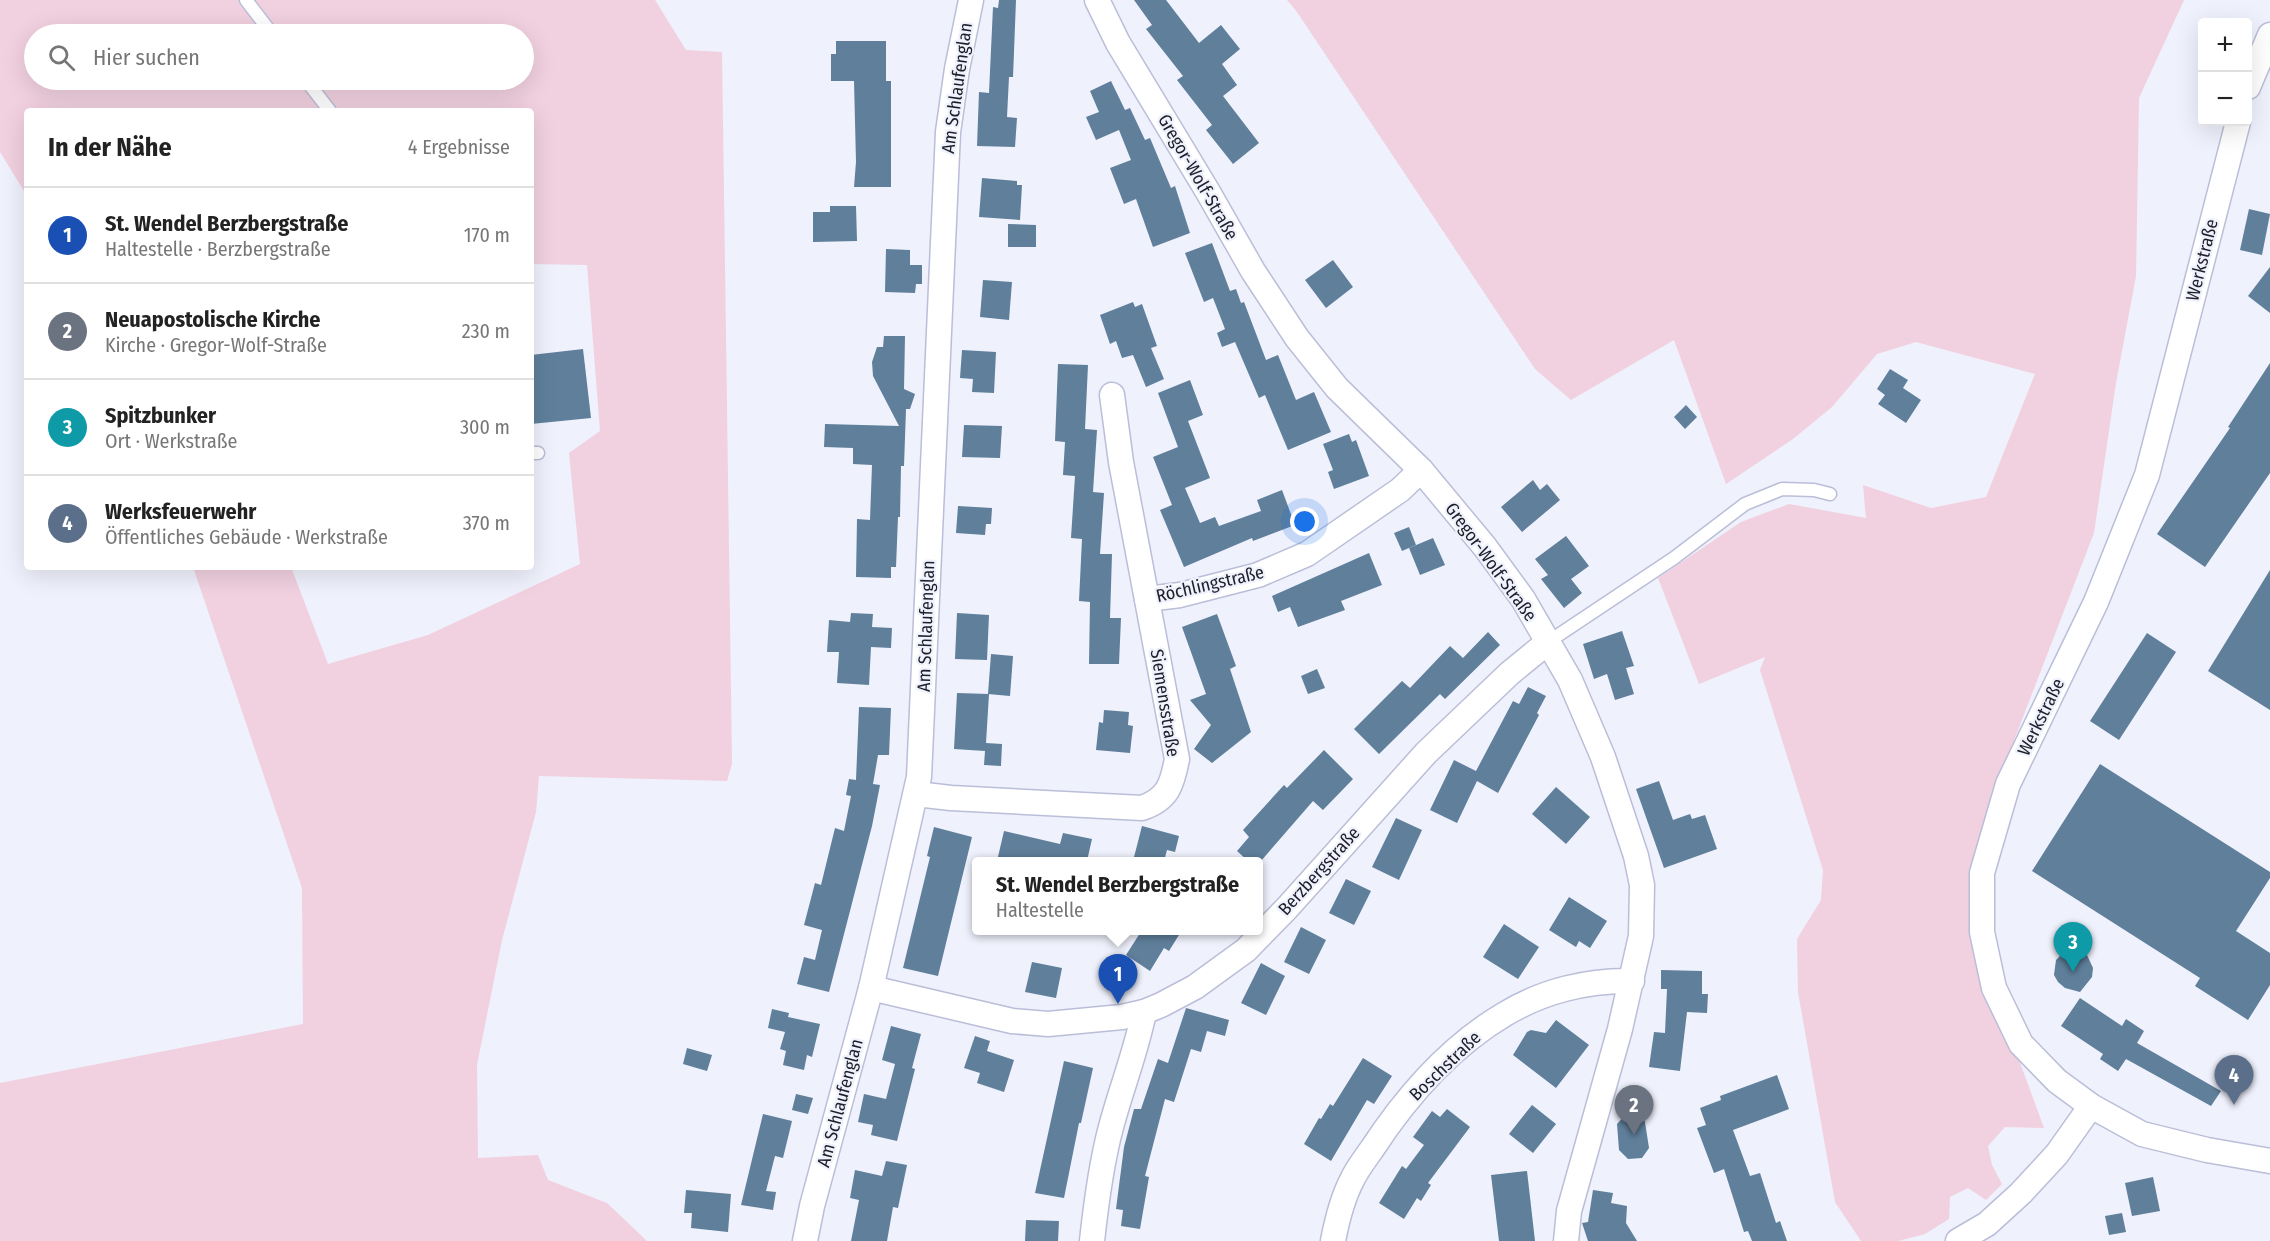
<!DOCTYPE html>
<html lang="de">
<meta charset="utf-8">
<style>
:root{--surface:#fff;--page:#f2f2f2;--text:#222;--muted:#767676;--line:#e0e0e0;--accent:#77751b}
body{margin:0;font-family:"Fira Sans Condensed",sans-serif;background:var(--page);color:var(--text)}
.controls{position:absolute;right:18px;top:18px;display:grid;overflow:hidden;border-radius:6px;box-shadow:0 6px 24px #0002}
.controls button{width:54px;height:54px;display:grid;place-items:center;padding:0;border:0;border-bottom:2px solid var(--line);background:var(--surface);color:var(--text);font:30px sans-serif}
.you{position:absolute;left:1305px;top:522px;width:21px;height:21px;margin:-15px;border:4px solid #fff;border-radius:50%;background:#1a73e8;box-shadow:0 0 0 9px #1a73e833}
.badge{display:grid;place-items:center;width:39px;height:39px;border-radius:50%;background:var(--accent);color:#fff;font-size:20px;font-weight:700}
.pin{position:absolute;translate:-50% -50px;filter:drop-shadow(0 2px 3px #0008)}
.pin::after{content:'';position:absolute;top:32px;width:21px;height:18px;background:inherit;clip-path:polygon(0 0,100% 0,50% 100%)}
.popup{position:absolute;left:972px;top:857px;width:291px;height:78px;box-sizing:border-box;display:grid;place-content:center;border-radius:6px;background:var(--surface);filter:drop-shadow(0 2px 4px #0005);font-size:20px;white-space:nowrap;color:var(--muted)}
.popup b{font-size:22px;color:var(--text)}
.popup::after{content:'';position:absolute;left:50%;top:100%;margin-left:-12px;border:12px solid transparent;border-top-color:var(--surface)}
.list{margin:0;padding:0;list-style:none}
h2{display:flex;justify-content:space-between;align-items:center;height:78px;margin:0;padding:0 24px;font-size:26px}
h2 small{font-size:20px;font-weight:400;color:var(--muted)}
.list li{display:grid;grid-template-columns:39px 1fr auto;gap:18px;align-items:center;box-sizing:border-box;height:96px;padding:0 24px;border-top:2px solid var(--line)}
.list b{display:block;font-size:22px;white-space:nowrap}
.list p{margin:0;font-size:20px;white-space:nowrap;color:var(--muted)}
.list em{font-size:20px;font-style:normal;color:var(--muted)}
.icon{flex:none;width:33px;height:33px;fill:none;stroke:currentColor;stroke-width:2;stroke-linecap:round;stroke-linejoin:round}
.map{position:relative;flex:none;width:2270px;height:1241px;overflow:hidden}
.search{position:absolute;background:var(--surface);box-shadow:0 6px 24px #0002;left:24px;top:24px;width:510px;height:66px;display:flex;align-items:center;gap:15px;box-sizing:border-box;padding:0 21px;border-radius:33px;color:var(--muted);font-size:22px}
.panel{position:absolute;background:var(--surface);box-shadow:0 6px 24px #0002;left:24px;top:108px;width:510px;height:462px;border-radius:6px}
.map>svg:first-child{display:block}
.green{fill:#f1d0df;fill-rule:evenodd}
.building{fill:#5f7f9b}
.lines{fill:none;stroke-linecap:round;stroke-linejoin:round}
.service-casing{stroke:#babed8;stroke-width:15}
.minor-casing{stroke:#babed8;stroke-width:27}
.service{stroke:#fff;stroke-width:12}
.minor{stroke:#fff;stroke-width:24}
.labels{text-anchor:middle;stroke-width:4.5;stroke-linejoin:round;paint-order:stroke}
.street-label{font-size:18px;fill:#1d1e28;stroke:#eff1fc}
</style>
<div class="map">
<svg width="2270" height="1241" viewBox="0 0 2270 1241">
<rect width="100%" height="100%" fill="#eff1fc"/>
<g class="green">
<path d="M0 0H655L686 50 722 52 732 764 727 781 539 776 536 812 502 940 477 1065 478 1158 538 1155 548 1180 607 1203 647 1241H0V1083L303 1024 302 888 193 567H291L328 664 428 635 580 564 569 453 600 431 587 265 531 264V111H27V196L0 152ZM34 34H524V80H34Z"/>
<path d="M1287 0H2184L2139 98 2136 276 2116 383 2094 533 2003 769 1976 850 1972 905 2011 1038 2044 1128 2005 1127 1988 1146 1992 1165 2002 1184 1986 1200 1968 1188 1950 1197 1949 1219 1925 1234 1898 1241H1861L1835 1202 1798 992 1797 939 1821 900 1823 870 1760 670 1765 657 1699 684 1658 578 1741 522 1789 504 1866 518 1863 485 1931 508 1986 497 2035 374 1916 342 1877 354 1832 407 1793 439 1726 484 1674 340 1571 400 1535 369 1297 12Z"/>
</g>
<g class="building">
<path d="M999 0H1016L1013 77H1009L1007 117 1017 118 1015 147 977 146 979 92 989 93 993 7 998 8Z"/>
<path d="M1134 0H1166L1199 43 1221 25 1240 49 1222 64 1237 85 1223 96 1259 143 1233 164 1206 130 1212 125 1177 80 1183 76 1146 29 1152 25Z"/>
<path d="M836 41H886V81H891V187H854L856 162 854 81H831V54H836Z"/>
<path d="M1111 81 1125 110 1130 108 1145 140 1150 138 1171 188 1175 186 1190 233 1153 247 1136 199 1124 204 1110 168 1131 160 1119 130 1096 140 1086 117 1099 112 1090 91Z"/>
<path d="M982 178 1017 181V185H1022L1020 220 979 217Z"/>
<path d="M830 206H856L857 241 813 242V212H830Z"/>
<path d="M2249 209 2270 214 2262 255 2240 250Z"/>
<path d="M1008 224 1036 225V247H1008Z"/>
<path d="M1212 243 1230 291 1236 289 1241 303 1244 302 1266 360 1278 355 1296 400 1314 392 1331 432 1288 450 1265 395 1259 398 1235 342 1222 347 1217 333 1225 329 1213 298 1204 302 1185 253Z"/>
<path d="M886 249 910 250V265H922V284H916L915 293 885 292Z"/>
<path d="M1333 260 1353 287 1326 308 1305 280Z"/>
<path d="M2270 267V313L2248 296Z"/>
<path d="M983 280 1012 282 1009 320 980 317Z"/>
<path d="M1133 302 1135 307 1142 304 1157 346 1151 348 1164 379 1146 387 1133 355 1122 358 1116 341 1110 344 1100 315Z"/>
<path d="M884 336H905L904 389 915 394 910 409H906L904 466H901L900 517H898L896 567H891V578L856 577 857 519 870 520 872 465 853 464V448L824 447 825 424 899 426 873 376 872 362 877 347H883Z"/>
<path d="M583 349 591 418 531 424V355Z"/>
<path d="M962 350 996 352 994 393 972 392 973 379 960 378Z"/>
<path d="M2270 363V473L2205 567 2157 534 2230 428 2228 427Z"/>
<path d="M1058 364 1088 365 1085 429 1097 430 1093 492 1104 493 1100 554H1112L1110 618H1121L1119 664H1089L1090 602 1079 601 1082 539 1071 538 1075 476 1063 475 1065 442 1055 441Z"/>
<path d="M1890 369 1908 380 1903 388 1921 400 1906 423 1878 404 1885 395 1877 389Z"/>
<path d="M1190 380 1203 415 1188 421 1210 478 1185 488 1200 523 1215 517 1219 526 1261 511 1257 500 1282 490 1295 525 1253 541 1252 538 1184 567 1160 510 1172 505 1153 457 1178 447 1158 393Z"/>
<path d="M1686 405 1697 417 1685 429 1674 417Z"/>
<path d="M964 425 1002 426 1000 458 962 457Z"/>
<path d="M1349 434 1352 442 1356 440 1369 476 1334 489 1328 472 1333 470 1323 444Z"/>
<path d="M1533 480 1540 490 1547 484 1560 500 1522 532 1501 507Z"/>
<path d="M958 506 992 508 991 524H986L985 535 956 533Z"/>
<path d="M1409 527 1416 545 1402 551 1394 533Z"/>
<path d="M1566 536 1589 566 1571 579 1582 593 1564 608 1541 579 1548 575 1535 559Z"/>
<path d="M1433 538 1445 565 1420 575 1409 548Z"/>
<path d="M1369 553 1382 585 1341 601 1345 610 1298 627 1290 607 1278 612 1272 596Z"/>
<path d="M2270 570V710L2208 671Z"/>
<path d="M851 613 873 614 872 627 892 628 891 648 871 647 869 685 837 683 839 652H827L829 620 850 622Z"/>
<path d="M957 613 989 615 987 660 955 659Z"/>
<path d="M1217 614 1236 666 1230 669 1251 732 1212 763 1194 749 1211 725 1190 700 1206 694 1182 627Z"/>
<path d="M1622 631 1634 666 1626 668 1634 694 1615 700 1607 674 1594 679 1583 644Z"/>
<path d="M1488 632 1500 645 1445 699 1440 694 1379 754 1354 729 1402 681 1410 688 1450 646 1463 658Z"/>
<path d="M2147 633 2176 652 2119 740 2090 721Z"/>
<path d="M991 654 1013 656 1010 696 988 694Z"/>
<path d="M1317 669 1325 688 1308 694 1301 676Z"/>
<path d="M1528 687 1546 696 1537 713 1539 715 1498 793 1477 781 1457 823 1430 810 1454 760 1476 771 1513 701 1519 704Z"/>
<path d="M957 693 989 694 986 743 1002 744 1001 766 984 765 985 751 954 749Z"/>
<path d="M859 707 891 708 889 755H878L873 784 880 785 872 826 829 992 797 984 804 957 815 960 822 930 804 925 815 883 821 885 835 828 844 831 851 796 846 795 849 779 856 780Z"/>
<path d="M1104 710 1129 712 1128 725 1133 726 1130 753 1096 750 1099 722 1103 723Z"/>
<path d="M1324 750 1353 779 1323 810 1313 801 1261 861H1248L1237 851 1249 837 1243 830 1284 785 1287 788Z"/>
<path d="M2100 764 2270 872V878L2236 931 2270 953V985L2248 1020 2195 986 2200 978 2032 871Z"/>
<path d="M1659 781 1673 820 1690 814 1692 819 1705 815 1717 849 1664 868 1636 789Z"/>
<path d="M1556 787 1590 817 1566 844 1532 814Z"/>
<path d="M1396 818 1422 830 1399 880 1372 867Z"/>
<path d="M1142 826 1179 836 1175 852 1167 850 1164 861H1133Z"/>
<path d="M934 827 972 837 938 976 903 968 930 857 927 856Z"/>
<path d="M1004 831 1060 844 1063 833 1092 839 1087 861H997Z"/>
<path d="M1346 879 1371 891 1354 925 1329 913Z"/>
<path d="M1569 897 1607 921 1590 948 1579 941 1576 947 1549 930Z"/>
<path d="M1504 924 1539 947 1518 979 1483 957Z"/>
<path d="M1301 927 1326 940 1309 974 1284 962Z"/>
<path d="M1142 930H1182L1169 951 1164 948 1150 971 1126 955Z"/>
<path d="M2070 950 2081 951 2087 955 2093 968 2092 977 2080 992 2065 988 2058 982 2054 975 2056 960 2064 952Z"/>
<path d="M1032 962 1062 968 1056 998 1025 992Z"/>
<path d="M1261 963 1285 976 1266 1015 1241 1003Z"/>
<path d="M1661 970 1702 971V994H1708L1707 1013 1687 1012 1680 1071 1649 1067 1654 1032 1665 1033 1667 989H1661Z"/>
<path d="M2080 998 2122 1026 2126 1019 2144 1031 2137 1043 2221 1091 2211 1106 2126 1059 2118 1071 2100 1059 2103 1054 2061 1026Z"/>
<path d="M1186 1008 1229 1020 1225 1036 1207 1031 1201 1052 1191 1049 1174 1102 1165 1099 1145 1176 1149 1177 1140 1229 1121 1226 1123 1210 1116 1209 1124 1147 1134 1109H1141L1158 1059 1168 1063Z"/>
<path d="M772 1009 789 1013 788 1017 820 1024 812 1057 807 1055 804 1070 783 1065 786 1051 780 1049 785 1032 768 1028Z"/>
<path d="M1556 1020 1589 1045 1556 1088 1513 1055 1527 1032 1531 1030 1546 1033Z"/>
<path d="M891 1026 921 1034 912 1068 915 1069 897 1141 871 1135 873 1125 858 1122 864 1094 886 1099 895 1064 882 1060Z"/>
<path d="M975 1036 990 1041 987 1051 1014 1060 1004 1092 977 1083 980 1073 964 1068Z"/>
<path d="M687 1048 712 1055 707 1071 683 1064Z"/>
<path d="M1363 1058 1392 1076 1374 1104 1367 1100 1331 1161 1304 1144 1319 1118 1321 1119 1330 1104 1333 1106Z"/>
<path d="M1064 1061 1093 1068 1081 1123H1079L1064 1198 1035 1193Z"/>
<path d="M1777 1075 1789 1109 1733 1130 1750 1176 1760 1173 1776 1223 1780 1221 1787 1241H1752L1748 1231 1744 1232 1724 1169 1714 1173 1697 1128 1706 1125 1700 1108 1721 1100 1720 1096Z"/>
<path d="M796 1094 813 1098 808 1114 792 1110Z"/>
<path d="M1532 1105 1556 1124 1533 1153 1509 1134Z"/>
<path d="M1447 1109 1470 1127 1428 1183 1431 1185 1421 1201 1417 1198 1404 1219 1379 1203 1402 1166 1406 1169 1424 1145 1413 1137 1432 1111 1440 1117Z"/>
<path d="M1637 1110 1644 1116 1649 1148 1642 1158 1628 1159 1619 1150 1617 1124 1629 1111Z"/>
<path d="M763 1114 792 1121 783 1158 775 1156 766 1191 776 1192 773 1210 741 1205Z"/>
<path d="M886 1161 907 1165 898 1208 893 1207 887 1241H851L859 1200 850 1198 855 1170 882 1176Z"/>
<path d="M1527 1171 1535 1241H1499L1491 1175Z"/>
<path d="M2153 1177 2160 1211 2132 1216 2125 1183Z"/>
<path d="M686 1190 731 1194 728 1232 691 1228 692 1213H684Z"/>
<path d="M1593 1190 1613 1193 1611 1203 1627 1206 1626 1223 1637 1241H1588L1582 1223 1588 1222Z"/>
<path d="M2122 1213 2126 1232 2109 1235 2105 1216Z"/>
<path d="M1026 1220 1059 1221 1058 1241H1025Z"/>
</g>
<g class="lines">
<g class="service-casing">
<g id="service">
<path d="M246 0 272 34"/>
<path d="M306 80 330 111"/>
<path d="M531 453H538"/>
<path d="M1548 642 1674 558 1745 504 1782 489 1814 490 1830 494"/>
</g>
</g>
<g class="minor-casing">
<g id="minor">
<path d="M1097 0 1118 43 1208 192 1253 271 1297 338 1337 388 1421 470 1485 547 1523 599 1570 680 1603 757 1636 856 1642 885 1641 936 1620 1029 1569 1211 1566 1241"/>
<path d="M2248 87 2270 35"/>
<path d="M2238 122 2147 475 2096 602 2008 784 1982 873V932L1994 988 2021 1044 2057 1081 2091 1106 2142 1134 2207 1150 2270 1161"/>
<path d="M1147 599 1180 595 1258 575 1307 554 1400 490 1421 470"/>
<path d="M916 794 951 798 1142 808C1168 799 1172 785 1177 759L1121 462 1112 395"/>
<path d="M871 988 1012 1021 1048 1024 1122 1017 1144 1012 1161 1005 1195 987 1246 950 1287 908 1426 753 1510 673 1548 642"/>
<path d="M805 1241 812 1206 871 988 919 777 948 132 957 69 971 0"/>
<path d="M1092 1241C1096 1204 1101 1164 1111 1127 1121 1089 1136 1052 1144 1012"/>
<path d="M1333 1241C1337 1220 1342 1199 1352 1180 1357 1169 1365 1159 1372 1149 1406 1097 1451 1046 1505 1014 1543 991 1588 980 1632 981"/>
<path d="M1958 1241 1987 1224 2021 1193 2057 1154 2091 1106"/>
</g>
</g>
<use href="#service" class="service"/>
<use href="#minor" class="minor"/>
</g>
<g class="labels">
<g class="street-label">
<text transform="translate(957 88) rotate(-82)" y="6">Am Schlaufenglan</text>
<text transform="translate(1198 177) rotate(60)" y="6">Gregor-Wolf-Straße</text>
<text transform="translate(2202 260) rotate(-76)" y="6">Werkstraße</text>
<text transform="translate(1491 562) rotate(54)" y="6">Gregor-Wolf-Straße</text>
<text transform="translate(1210 584) rotate(-13)" y="6">Röchlingstraße</text>
<text transform="translate(926 626) rotate(-88)" y="6">Am Schlaufenglan</text>
<text transform="translate(1165 703) rotate(81)" y="6">Siemensstraße</text>
<text transform="translate(2041 717) rotate(-64)" y="6">Werkstraße</text>
<text transform="translate(1319 871) rotate(-48)" y="6">Berzbergstraße</text>
<text transform="translate(1445 1066) rotate(-44)" y="6">Boschstraße</text>
<text transform="translate(840 1103) rotate(-75)" y="6">Am Schlaufenglan</text>
</g>
</g>
</svg>
<div class="controls">
<button>+</button>
<button>−</button>
</div>
<div class="you"></div>
<div class="pin badge" style="left:1118px;top:1004px;background:#1a4fb4">1</div>
<div class="popup"><b>St. Wendel Berzbergstraße</b>Haltestelle</div>
<div class="pin badge" style="left:1634px;top:1135px;background:#6b7280">2</div>
<div class="pin badge" style="left:2073px;top:972px;background:#0f9aa8">3</div>
<div class="pin badge" style="left:2234px;top:1105px;background:#5c6f8a">4</div>
<div class="search"><svg class="icon" aria-label="search" viewBox="0 0 24 24"><circle cx="10" cy="10" r="6"/><path d="M15 15l6 6"/></svg>Hier suchen</div>
<section class="panel">
<h2>In der Nähe<small>4 Ergebnisse</small></h2>
<ul class="list">
<li><span class="badge" style="background:#1a4fb4">1</span><div><b>St. Wendel Berzbergstraße</b><p>Haltestelle · Berzbergstraße</p></div><em>170 m</em></li>
<li><span class="badge" style="background:#6b7280">2</span><div><b>Neuapostolische Kirche</b><p>Kirche · Gregor-Wolf-Straße</p></div><em>230 m</em></li>
<li><span class="badge" style="background:#0f9aa8">3</span><div><b>Spitzbunker</b><p>Ort · Werkstraße</p></div><em>300 m</em></li>
<li><span class="badge" style="background:#5c6f8a">4</span><div><b>Werksfeuerwehr</b><p>Öffentliches Gebäude · Werkstraße</p></div><em>370 m</em></li>
</ul>
</section>
</div>
